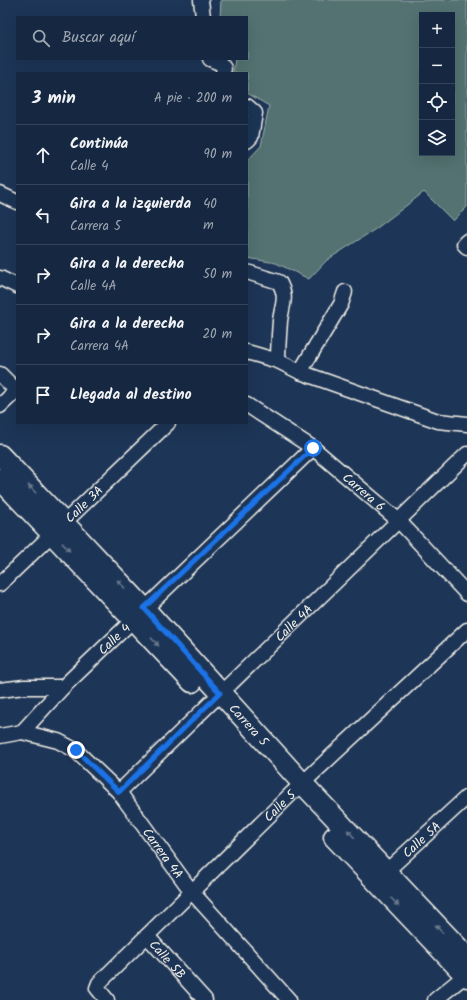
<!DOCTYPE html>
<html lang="es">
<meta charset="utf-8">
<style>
:root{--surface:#162841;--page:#1f3048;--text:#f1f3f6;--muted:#9ea6b1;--line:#35445a}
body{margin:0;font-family:Kalam,sans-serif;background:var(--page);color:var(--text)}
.controls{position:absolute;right:12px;top:12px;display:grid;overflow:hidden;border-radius:0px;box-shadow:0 4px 16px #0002}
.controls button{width:36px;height:36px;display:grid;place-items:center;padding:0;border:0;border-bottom:1px solid var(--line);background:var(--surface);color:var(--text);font:20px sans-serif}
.stop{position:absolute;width:12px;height:12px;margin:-9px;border:3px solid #1a73e8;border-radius:50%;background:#fff}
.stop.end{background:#1a73e8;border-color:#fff;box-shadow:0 1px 4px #0008}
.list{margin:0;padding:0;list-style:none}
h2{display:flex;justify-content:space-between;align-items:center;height:52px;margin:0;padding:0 16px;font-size:17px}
h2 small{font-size:13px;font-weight:400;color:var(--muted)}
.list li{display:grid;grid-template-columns:26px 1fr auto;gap:12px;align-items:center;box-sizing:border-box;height:60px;padding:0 16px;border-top:1px solid var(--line)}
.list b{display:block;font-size:15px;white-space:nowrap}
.list p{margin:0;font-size:13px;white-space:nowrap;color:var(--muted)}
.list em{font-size:13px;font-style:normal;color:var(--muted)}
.icon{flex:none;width:22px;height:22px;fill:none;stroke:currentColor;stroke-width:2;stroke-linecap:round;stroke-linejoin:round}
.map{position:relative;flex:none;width:467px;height:1000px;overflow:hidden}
.search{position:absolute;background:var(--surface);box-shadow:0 4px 16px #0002;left:16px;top:16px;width:232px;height:44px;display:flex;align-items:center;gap:10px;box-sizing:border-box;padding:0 14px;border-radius:0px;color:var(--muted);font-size:15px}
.panel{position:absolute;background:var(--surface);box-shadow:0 4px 16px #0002;left:16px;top:72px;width:232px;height:352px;border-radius:0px}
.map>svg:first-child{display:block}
.green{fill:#537271;stroke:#a4b2ac;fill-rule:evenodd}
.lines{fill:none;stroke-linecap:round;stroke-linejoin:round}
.street-casing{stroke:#f4f1e8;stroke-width:17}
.secondary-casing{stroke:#f4f1e8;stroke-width:23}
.street{stroke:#1d3557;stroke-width:14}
.secondary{stroke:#1d3557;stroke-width:20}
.oneway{fill:#68778a}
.route{stroke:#1a73e8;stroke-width:5}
.labels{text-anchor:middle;stroke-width:3;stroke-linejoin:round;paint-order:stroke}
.street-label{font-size:13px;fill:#f4f1e8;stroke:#1d3557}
</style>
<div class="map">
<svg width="467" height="1000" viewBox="0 0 467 1000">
<rect width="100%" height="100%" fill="#1d3557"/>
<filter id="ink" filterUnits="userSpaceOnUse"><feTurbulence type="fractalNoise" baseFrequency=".025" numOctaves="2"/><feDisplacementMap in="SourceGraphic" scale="8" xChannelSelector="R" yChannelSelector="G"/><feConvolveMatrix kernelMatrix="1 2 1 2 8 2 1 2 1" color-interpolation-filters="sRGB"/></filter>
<g filter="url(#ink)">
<path class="green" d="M221 0H467V207L453 221 424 192 377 228 327 260 309 279 276 263 247 258V161L261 146 269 106 247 93V73H233L235 59H247V17H220ZM422 15H452V153H422Z"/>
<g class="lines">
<g class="street-casing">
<g id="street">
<path d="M201 0 203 17"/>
<path d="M210 59 220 63 224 68 223 73"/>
<path d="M247 106 255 113 251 137 247 141"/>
<path d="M0 194 17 202"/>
<path d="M467 241 464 244 467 247"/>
<path d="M247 272 279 282C288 298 282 304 280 321 279 334 278 348 278 361"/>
<path d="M0 278 17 286"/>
<path d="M247 352 278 361 300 372 438 421 467 424"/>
<path d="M300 372 341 304 345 292"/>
<path d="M0 374 16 390"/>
<path id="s1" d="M247 405 313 448 399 521 467 594"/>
<path d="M0 406 17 390"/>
<path id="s2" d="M0 584 168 423"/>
<path d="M0 690 24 687H63"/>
<path id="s3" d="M22 732 63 687 313 448"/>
<path id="s4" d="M0 736 22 732 58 741 75 750 119 792 192 892 289 1000"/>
<path id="s5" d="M119 792 467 454"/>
<path id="s6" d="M380 877 467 797"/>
<path id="s7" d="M147 936 205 1000"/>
<path id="s8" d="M107 1000 97 988 99 983 293 792 467 630"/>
<path d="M435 1000 467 974"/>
</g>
</g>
<g class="secondary-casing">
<g id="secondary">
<path id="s9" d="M0 455 144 608 303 784 467 957"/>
<path d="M0 479 192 682"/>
<path d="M334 837 467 977"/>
</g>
</g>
<use href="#street" class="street"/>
<use href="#secondary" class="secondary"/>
</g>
<defs><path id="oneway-solid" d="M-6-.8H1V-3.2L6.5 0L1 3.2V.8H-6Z"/></defs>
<g class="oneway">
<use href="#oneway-solid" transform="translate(32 489) rotate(-134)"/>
<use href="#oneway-solid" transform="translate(66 547) rotate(47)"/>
<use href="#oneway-solid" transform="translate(121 584) rotate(-133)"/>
<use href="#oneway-solid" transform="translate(155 642) rotate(47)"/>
<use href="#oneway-solid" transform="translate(351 834) rotate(-133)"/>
<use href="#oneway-solid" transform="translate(395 902) rotate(46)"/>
<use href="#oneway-solid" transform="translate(439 929) rotate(-133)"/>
</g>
</g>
<g class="lines" filter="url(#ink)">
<path class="route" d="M76 750 119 792 220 693 144 608 313 448"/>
</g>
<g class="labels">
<g class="street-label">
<text dy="5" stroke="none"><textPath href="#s1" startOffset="146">Carrera 6</textPath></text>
<text dy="5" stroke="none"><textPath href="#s2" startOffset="116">Calle 3A</textPath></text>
<text dy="5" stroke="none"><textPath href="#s5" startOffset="243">Calle 4A</textPath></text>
<text dy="5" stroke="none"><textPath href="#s3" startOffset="131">Calle 4</textPath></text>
<text dy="5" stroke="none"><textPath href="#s9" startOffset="367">Carrera 5</textPath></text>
<text dy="5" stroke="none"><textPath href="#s8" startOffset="274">Calle 5</textPath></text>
<text dy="5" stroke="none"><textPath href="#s6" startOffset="56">Calle 5A</textPath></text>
<text dy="5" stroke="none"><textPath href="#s4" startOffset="215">Carrera 4A</textPath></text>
<text dy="5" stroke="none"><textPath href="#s7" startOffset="31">Calle 5B</textPath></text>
</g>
</g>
</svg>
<div class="controls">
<button>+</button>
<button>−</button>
<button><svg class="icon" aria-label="locate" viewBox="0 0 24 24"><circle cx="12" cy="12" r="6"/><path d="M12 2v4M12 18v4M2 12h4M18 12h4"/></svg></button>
<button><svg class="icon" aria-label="layers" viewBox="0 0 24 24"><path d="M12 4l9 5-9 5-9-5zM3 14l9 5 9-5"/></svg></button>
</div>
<div class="stop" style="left:313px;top:448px"></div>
<div class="stop end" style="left:76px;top:750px"></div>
<div class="search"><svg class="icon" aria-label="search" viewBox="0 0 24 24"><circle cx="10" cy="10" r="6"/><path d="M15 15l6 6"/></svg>Buscar aquí</div>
<section class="panel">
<h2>3 min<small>A pie · 200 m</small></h2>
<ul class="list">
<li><svg class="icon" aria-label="ahead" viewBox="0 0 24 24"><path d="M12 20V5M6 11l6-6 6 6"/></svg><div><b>Continúa</b><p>Calle 4</p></div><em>90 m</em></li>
<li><svg class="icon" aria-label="left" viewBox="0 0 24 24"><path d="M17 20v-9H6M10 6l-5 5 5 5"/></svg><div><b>Gira a la izquierda</b><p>Carrera 5</p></div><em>40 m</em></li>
<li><svg class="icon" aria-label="right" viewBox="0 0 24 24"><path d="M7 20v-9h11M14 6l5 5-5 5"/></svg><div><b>Gira a la derecha</b><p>Calle 4A</p></div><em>50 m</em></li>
<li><svg class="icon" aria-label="right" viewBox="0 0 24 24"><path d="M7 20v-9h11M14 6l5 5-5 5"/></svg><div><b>Gira a la derecha</b><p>Carrera 4A</p></div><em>20 m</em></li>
<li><svg class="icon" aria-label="arrive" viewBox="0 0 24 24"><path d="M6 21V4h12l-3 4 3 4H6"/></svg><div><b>Llegada al destino</b></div></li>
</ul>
</section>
</div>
